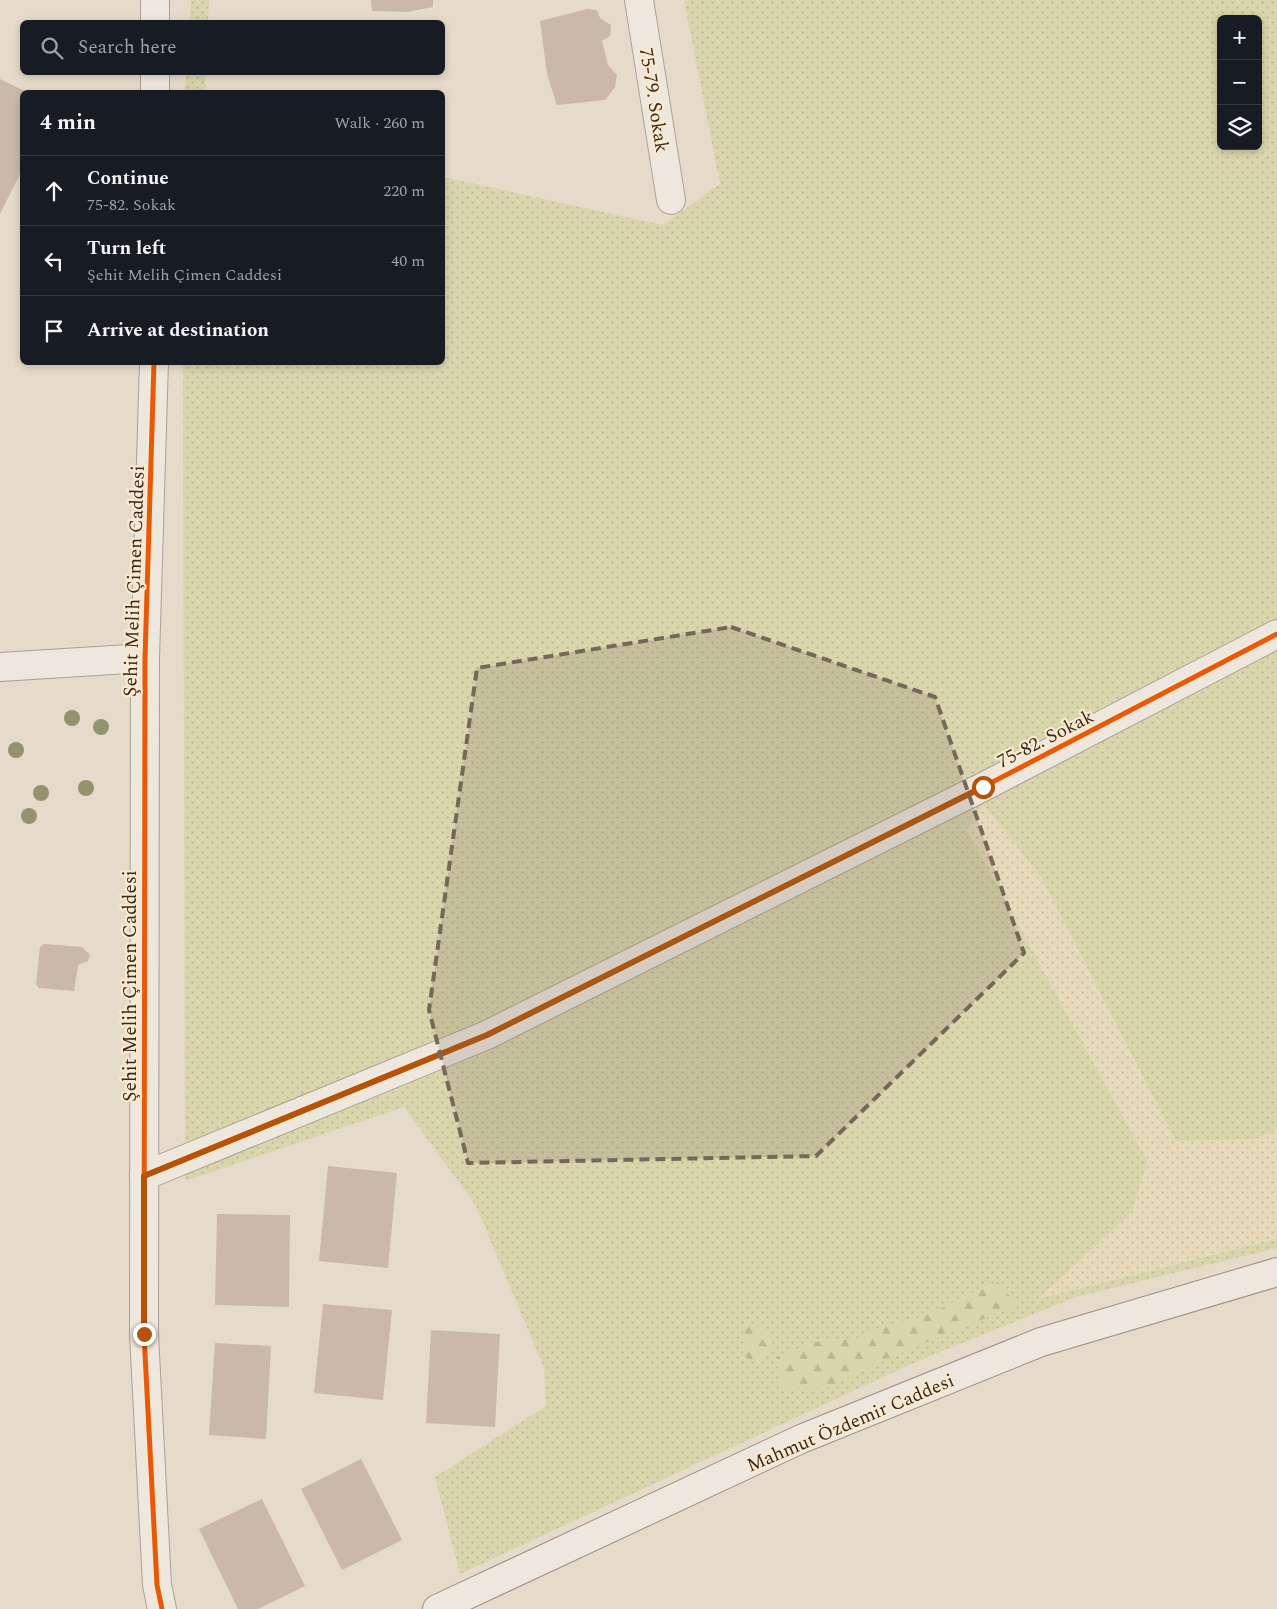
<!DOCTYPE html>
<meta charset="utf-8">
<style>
:root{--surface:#171b24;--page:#20242c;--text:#f1f3f6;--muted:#9ea1a6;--line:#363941}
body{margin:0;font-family:Spectral,serif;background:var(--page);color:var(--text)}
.controls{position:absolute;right:15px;top:15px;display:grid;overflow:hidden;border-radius:8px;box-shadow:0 2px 8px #0003}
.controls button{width:45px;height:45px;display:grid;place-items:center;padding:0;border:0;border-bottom:1px solid var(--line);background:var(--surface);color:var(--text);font:25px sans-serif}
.stop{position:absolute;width:15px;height:15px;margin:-11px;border:4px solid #b45309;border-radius:50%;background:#fff}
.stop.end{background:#b45309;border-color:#fff;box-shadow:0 1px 5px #0008}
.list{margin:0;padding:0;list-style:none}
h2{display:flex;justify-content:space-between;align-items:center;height:65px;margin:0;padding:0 20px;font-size:21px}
h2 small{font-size:16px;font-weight:400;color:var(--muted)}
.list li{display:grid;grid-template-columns:32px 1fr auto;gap:15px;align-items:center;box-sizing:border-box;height:70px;padding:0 20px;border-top:1px solid var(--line)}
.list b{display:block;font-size:19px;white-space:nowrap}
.list p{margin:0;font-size:16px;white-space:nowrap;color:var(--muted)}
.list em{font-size:16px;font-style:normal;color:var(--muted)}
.icon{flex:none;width:28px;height:28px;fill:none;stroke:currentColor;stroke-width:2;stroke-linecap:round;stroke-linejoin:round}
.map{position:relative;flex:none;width:1277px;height:1609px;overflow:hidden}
.search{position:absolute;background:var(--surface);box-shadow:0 2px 8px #0003;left:20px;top:20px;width:425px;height:55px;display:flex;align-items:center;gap:12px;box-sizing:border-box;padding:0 18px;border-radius:8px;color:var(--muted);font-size:19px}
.panel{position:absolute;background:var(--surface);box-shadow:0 2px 8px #0003;left:20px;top:90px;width:425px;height:275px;border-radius:8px}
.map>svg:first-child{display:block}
.farmland{fill:url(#farmland-dots)}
.grass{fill:url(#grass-dots);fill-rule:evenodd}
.forest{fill:url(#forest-firs)}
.building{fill:#cab8ab}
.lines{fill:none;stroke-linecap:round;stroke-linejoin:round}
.street-casing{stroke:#aba094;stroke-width:30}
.secondary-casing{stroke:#9a9084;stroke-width:30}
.street{stroke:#ede7dd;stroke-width:28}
.secondary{stroke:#ede7dd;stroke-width:28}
.cycleway-casing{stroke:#f8e9cf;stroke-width:8}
.cycleway{stroke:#e8590c;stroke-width:5}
.tree{fill:#93936d}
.route{stroke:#b45309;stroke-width:6}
.marked{fill:#766759;fill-opacity:0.2;stroke:#766759;stroke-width:4;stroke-dasharray:10 6;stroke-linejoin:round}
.labels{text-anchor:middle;stroke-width:4.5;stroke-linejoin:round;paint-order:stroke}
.street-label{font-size:19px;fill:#3a281c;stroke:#f8e9cf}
</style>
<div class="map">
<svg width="1277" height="1609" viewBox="0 0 1277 1609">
<defs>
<pattern id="farmland-dots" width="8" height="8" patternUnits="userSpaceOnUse" patternTransform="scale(1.25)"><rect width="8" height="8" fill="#e7daba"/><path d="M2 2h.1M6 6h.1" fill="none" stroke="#c7bb9f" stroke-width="1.8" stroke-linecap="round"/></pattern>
<pattern id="grass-dots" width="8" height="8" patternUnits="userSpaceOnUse" patternTransform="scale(1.25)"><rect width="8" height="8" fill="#d9d5ac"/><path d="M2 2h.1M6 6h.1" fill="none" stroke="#bbb793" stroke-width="1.8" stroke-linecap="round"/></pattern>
<pattern id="forest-firs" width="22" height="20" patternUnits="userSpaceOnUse" patternTransform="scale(1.25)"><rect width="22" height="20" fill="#d9d5ac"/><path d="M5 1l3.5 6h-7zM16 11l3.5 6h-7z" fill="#bbb793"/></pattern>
</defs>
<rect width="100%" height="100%" fill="#e6dbca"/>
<path class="farmland" d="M984 805 1041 877 1176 1141 1254 1139 1277 1130V1239L1037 1299 1132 1212 966 829Z"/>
<g class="grass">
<path d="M191 0H209L208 22H189Z"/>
<path d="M684 0H1277V1130L1254 1139 1176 1141 1041 877 984 805 966 829 1147 1161 1132 1212 1038 1299 1277 1239V1248L1076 1297 918 1361 460 1574 435 1477 546 1406 544 1368 476 1206 404 1107 185 1181 183 363 442 362 443 177 663 225 720 184ZM1221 19H1258V146H1221ZM997 1282 1016 1305 879 1362 826 1388 814 1342 859 1338 875 1330 919 1318Z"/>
<path d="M186 73H206L205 92H185Z"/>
</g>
<g class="forest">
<path d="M998 1282 1017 1305 879 1362 826 1388 782 1389 776 1357 814 1342 859 1338 875 1330 919 1318Z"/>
<path d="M743 1325 767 1329 773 1346 756 1363 743 1356Z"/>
</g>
<g class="building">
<path d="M371 0H433V7L407 12 372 11Z"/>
<path d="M587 9 597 10 600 18 611 25 610 36 602 41 608 65 617 75 615 87 605 100 557 105 547 74 540 21Z"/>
<path d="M0 79 27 92H22V170L0 214Z"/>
<path d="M44 944 82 947 90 955 88 961 78 965 74 991 39 988 36 984 40 947Z"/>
<path d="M328 1166 397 1173 388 1268 319 1261Z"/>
<path d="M217 1214 290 1215 289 1307 215 1305Z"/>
<path d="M323 1304 392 1310 383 1400 314 1393Z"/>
<path d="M431 1330 500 1334 495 1427 426 1423Z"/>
<path d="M215 1343 271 1346 266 1439 209 1435Z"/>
<path d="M361 1459 402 1540 342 1570 301 1489Z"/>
<path d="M262 1499 305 1586 258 1609H238L199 1529Z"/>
</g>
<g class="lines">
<g class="street-casing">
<g id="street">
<path d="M155 0V22"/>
<path d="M639 0 671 200"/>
<path d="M155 72V92"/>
<path d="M154 362 145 658 144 1334 157 1585 162 1609"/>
<path d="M0 667 145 658"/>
<path d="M144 1176 487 1035 983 787 1277 634"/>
</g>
</g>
<g class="secondary-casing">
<path id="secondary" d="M437 1609 801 1439 1041 1342 1277 1272"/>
</g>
<use href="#street" class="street"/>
<use href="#secondary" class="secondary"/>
<g class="cycleway-casing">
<g id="cycleway">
<path d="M154 362 145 658 144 1334 157 1585 162 1609"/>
<path d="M144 1176 487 1035 983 787 1277 634"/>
</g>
</g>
<use href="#cycleway" class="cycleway"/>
</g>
<g class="tree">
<circle cx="72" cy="718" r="8"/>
<circle cx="101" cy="727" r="8"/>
<circle cx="16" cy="750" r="8"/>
<circle cx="86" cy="788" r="8"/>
<circle cx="41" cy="793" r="8"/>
<circle cx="29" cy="816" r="8"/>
</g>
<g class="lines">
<path class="route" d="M144 1334V1176L487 1035 983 787"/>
</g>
<path class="marked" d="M731 627 935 697 1024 953 816 1156 468 1163 429 1010 477 668Z"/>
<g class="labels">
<g class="street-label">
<text transform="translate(655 100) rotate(81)" y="7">75-79. Sokak</text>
<text transform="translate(133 581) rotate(-88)" y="7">Şehit Melih Çimen Caddesi</text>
<text transform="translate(1045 738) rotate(-27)" y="7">75-82. Sokak</text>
<text transform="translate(129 986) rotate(-90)" y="7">Şehit Melih Çimen Caddesi</text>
<text transform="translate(850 1422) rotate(-23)" y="7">Mahmut Özdemir Caddesi</text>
</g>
</g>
</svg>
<div class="controls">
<button>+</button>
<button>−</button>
<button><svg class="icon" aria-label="layers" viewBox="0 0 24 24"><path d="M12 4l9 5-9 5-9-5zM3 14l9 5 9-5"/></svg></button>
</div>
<div class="stop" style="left:983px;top:787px"></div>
<div class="stop end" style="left:144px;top:1334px"></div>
<div class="search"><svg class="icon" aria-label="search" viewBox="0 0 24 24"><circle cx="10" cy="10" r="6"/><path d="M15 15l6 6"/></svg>Search here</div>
<section class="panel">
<h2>4 min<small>Walk · 260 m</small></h2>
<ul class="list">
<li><svg class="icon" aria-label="ahead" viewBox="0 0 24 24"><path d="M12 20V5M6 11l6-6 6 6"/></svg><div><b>Continue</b><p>75-82. Sokak</p></div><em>220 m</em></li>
<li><svg class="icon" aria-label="left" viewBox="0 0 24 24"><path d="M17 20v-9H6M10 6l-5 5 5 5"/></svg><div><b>Turn left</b><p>Şehit Melih Çimen Caddesi</p></div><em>40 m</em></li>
<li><svg class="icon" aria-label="arrive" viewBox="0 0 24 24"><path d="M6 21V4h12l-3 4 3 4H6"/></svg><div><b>Arrive at destination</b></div></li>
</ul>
</section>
</div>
